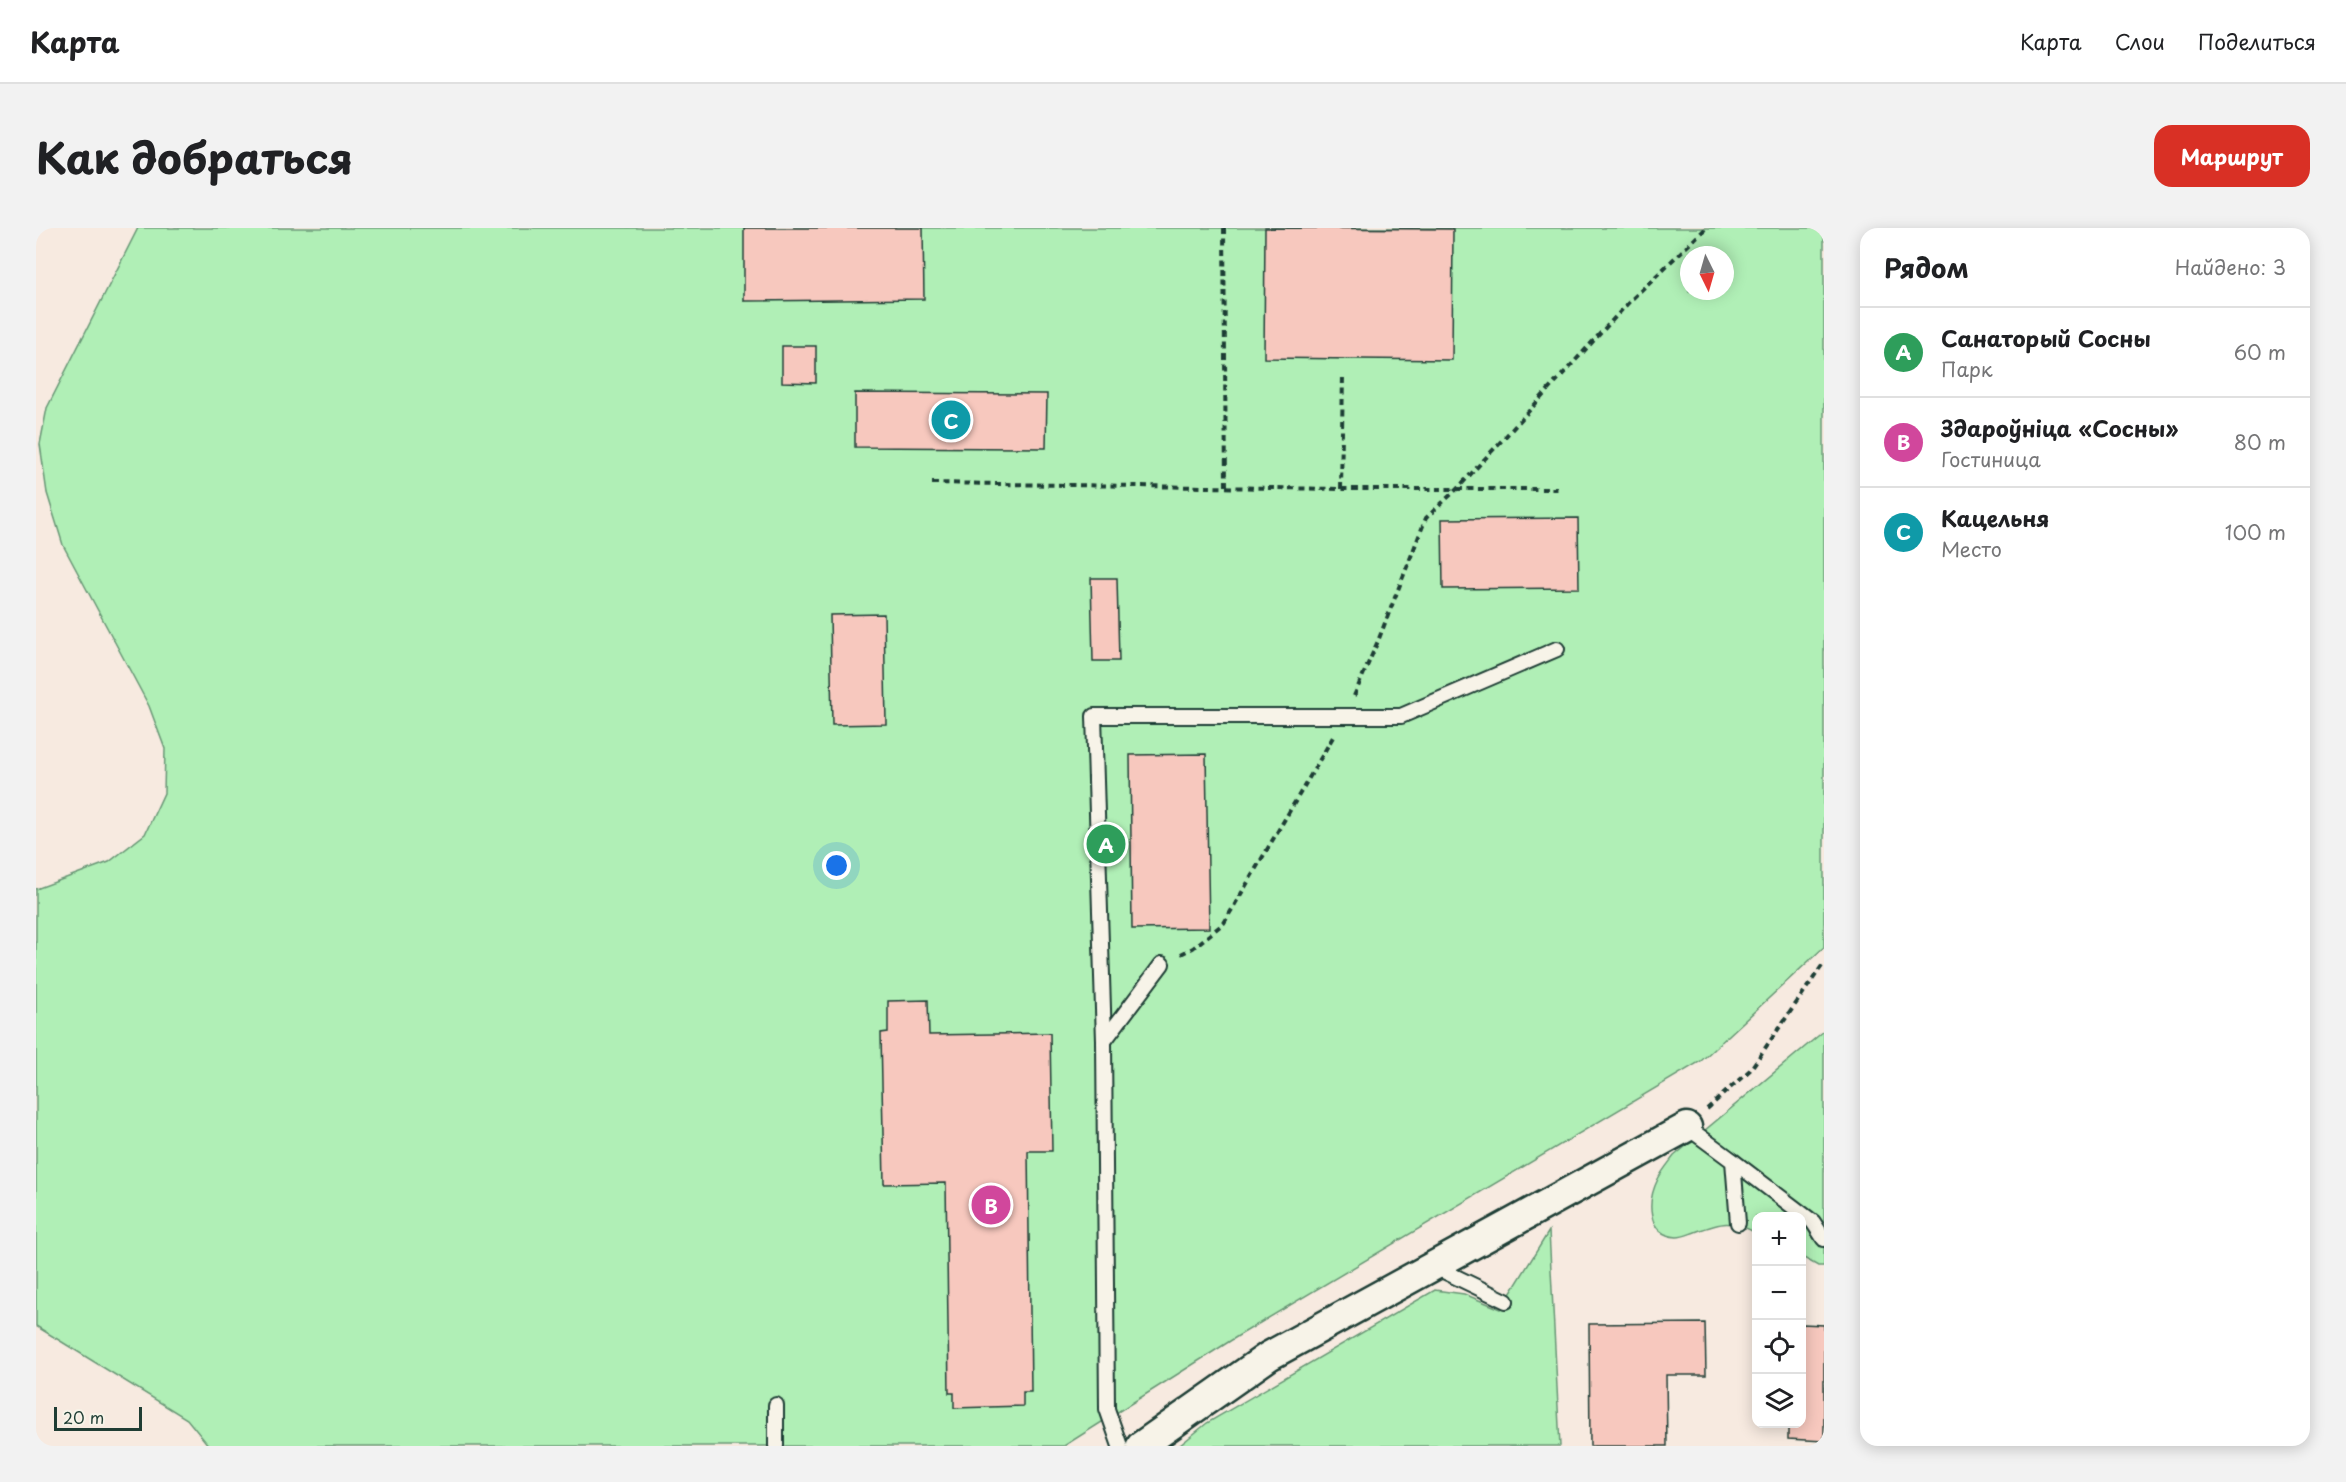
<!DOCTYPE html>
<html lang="ru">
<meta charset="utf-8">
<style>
:root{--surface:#fff;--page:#f2f2f2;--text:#202124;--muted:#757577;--line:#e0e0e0;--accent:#d93025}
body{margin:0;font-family:"Playpen Sans",sans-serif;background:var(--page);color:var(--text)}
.controls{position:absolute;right:18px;bottom:18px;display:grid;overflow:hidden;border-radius:12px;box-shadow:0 3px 15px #0003}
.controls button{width:54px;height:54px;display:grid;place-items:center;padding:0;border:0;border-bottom:2px solid var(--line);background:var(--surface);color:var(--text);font:30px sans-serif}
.compass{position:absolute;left:1644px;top:18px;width:54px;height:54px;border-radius:50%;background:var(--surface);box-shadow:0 3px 15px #0003;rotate:175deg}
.scale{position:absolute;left:18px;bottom:15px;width:88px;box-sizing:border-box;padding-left:6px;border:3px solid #1f3d34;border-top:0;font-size:16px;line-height:21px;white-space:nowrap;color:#1f3d34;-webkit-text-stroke:4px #f7f3e8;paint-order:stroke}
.you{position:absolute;left:801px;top:638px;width:21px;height:21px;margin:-15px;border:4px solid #fff;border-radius:50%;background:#1a73e8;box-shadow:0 0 0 9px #1a73e833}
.badge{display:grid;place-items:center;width:39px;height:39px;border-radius:50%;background:var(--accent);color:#fff;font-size:20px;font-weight:700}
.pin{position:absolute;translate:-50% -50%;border:3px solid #fff;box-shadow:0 2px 6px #0006}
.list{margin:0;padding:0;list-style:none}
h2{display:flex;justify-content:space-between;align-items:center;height:78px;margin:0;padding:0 24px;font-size:26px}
h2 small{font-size:20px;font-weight:400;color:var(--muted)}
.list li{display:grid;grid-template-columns:39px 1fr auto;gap:18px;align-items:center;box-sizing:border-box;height:90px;padding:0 24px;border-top:2px solid var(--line)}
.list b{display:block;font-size:22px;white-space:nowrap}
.list p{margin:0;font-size:20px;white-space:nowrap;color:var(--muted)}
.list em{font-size:20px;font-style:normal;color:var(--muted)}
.icon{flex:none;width:33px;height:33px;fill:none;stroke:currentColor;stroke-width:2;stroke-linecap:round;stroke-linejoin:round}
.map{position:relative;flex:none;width:1788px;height:1218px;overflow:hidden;border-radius:18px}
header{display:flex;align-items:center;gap:36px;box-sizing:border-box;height:84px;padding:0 30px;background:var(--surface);border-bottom:2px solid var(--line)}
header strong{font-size:28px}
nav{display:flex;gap:33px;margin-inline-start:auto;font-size:21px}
.intro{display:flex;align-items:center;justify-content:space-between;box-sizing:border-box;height:144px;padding:0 36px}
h1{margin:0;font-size:42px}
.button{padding:15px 27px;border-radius:18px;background:var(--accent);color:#fff;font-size:21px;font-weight:700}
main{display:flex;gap:36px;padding:0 36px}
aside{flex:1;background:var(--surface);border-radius:18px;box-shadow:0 3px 15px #0003}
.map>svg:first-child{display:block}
.green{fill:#b0efb6;stroke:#689675;stroke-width:1.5;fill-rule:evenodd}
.building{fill:#f7c8be;stroke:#1f3d34;stroke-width:1.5}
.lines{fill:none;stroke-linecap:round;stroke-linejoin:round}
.lane-casing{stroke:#1f3d34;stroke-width:18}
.street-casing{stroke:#1f3d34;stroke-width:33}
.path{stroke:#1f3d34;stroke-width:4;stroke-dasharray:6 4.5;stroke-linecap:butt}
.lane{stroke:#f7f3e8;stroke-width:14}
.street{stroke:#f7f3e8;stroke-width:28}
</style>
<header>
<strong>Карта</strong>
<nav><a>Карта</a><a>Слои</a><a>Поделиться</a></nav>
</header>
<div class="intro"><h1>Как добраться</h1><a class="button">Маршрут</a></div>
<main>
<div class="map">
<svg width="1788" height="1218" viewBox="0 0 1788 1218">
<rect width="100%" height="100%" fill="#f7eae0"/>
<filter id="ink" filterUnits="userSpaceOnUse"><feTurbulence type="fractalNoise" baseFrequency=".0167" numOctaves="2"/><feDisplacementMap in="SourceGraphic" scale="12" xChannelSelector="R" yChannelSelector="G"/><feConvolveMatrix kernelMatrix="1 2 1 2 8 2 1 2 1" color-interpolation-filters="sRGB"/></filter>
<g filter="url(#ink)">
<g class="green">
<path d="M102 0H1788V719L1665 833 1202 1108 1028 1218H173L151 1191 0 1098V661L73 634 109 606 128 565 129 521 113 478 27 317 11 265 4 216 11 180ZM1653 27H1689V63H1653Z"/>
<path d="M1788 803V1038H1782L1766 1029V988H1720V1005C1695 991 1686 994 1659 1004 1653 1006 1647 1009 1641 1009 1610 1007 1611 973 1622 951 1626 943 1632 936 1638 928Z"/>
<path d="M1513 1003 1524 1218H1143L1171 1195 1399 1062 1428 1066 1465 1081Z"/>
</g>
<g class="building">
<path d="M708 0H887L888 71 708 73Z"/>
<path d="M1229 0 1417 1 1416 132 1228 130Z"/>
<path d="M746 118H780V155L746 154Z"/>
<path d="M819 165 1011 166 1010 220 819 219Z"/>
<path d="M1542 290 1543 360 1407 361 1406 291Z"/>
<path d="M1055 350H1081L1083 433H1057Z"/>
<path d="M848 386 850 496 796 497 794 387Z"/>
<path d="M1170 526 1173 700 1096 701 1094 527Z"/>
<path d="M892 772 893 807 1014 805 1016 923H992L995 1164H987V1178L918 1180V1165H913L910 955 848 956 845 805 852 804V773Z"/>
<path d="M1669 1095 1670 1147H1630L1631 1218H1554L1553 1096Z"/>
<path d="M1766 1096 1788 1097V1213L1752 1211V1196H1766Z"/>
</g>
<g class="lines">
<g class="lane-casing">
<g id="lane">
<path d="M1068 813 1058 488H1365L1521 421"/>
<path d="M1651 899 1697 933 1702 995"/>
<path d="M1697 933 1777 994 1788 1011"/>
<path d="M1397 1038 1470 1073"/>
<path d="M740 1177V1218"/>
<path d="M1084 1218 1071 1181 1068 813 1126 736"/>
</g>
</g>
<g class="street-casing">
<path id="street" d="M1105 1218 1233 1128 1651 899"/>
</g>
<g class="path">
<path d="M1188 0 1190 260"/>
<path d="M896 255 1305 261H1524"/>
<path d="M1305 261 1307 147"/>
<path d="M1318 468 1342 413 1390 290 1422 260 1595 72 1670 0"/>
<path d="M1145 726 1157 720 1188 695 1297 509"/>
<path d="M1671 881 1714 842 1788 735"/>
</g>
<use href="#lane" class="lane"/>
<use href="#street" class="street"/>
</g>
</g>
</svg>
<div class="controls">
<button>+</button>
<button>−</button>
<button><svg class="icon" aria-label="locate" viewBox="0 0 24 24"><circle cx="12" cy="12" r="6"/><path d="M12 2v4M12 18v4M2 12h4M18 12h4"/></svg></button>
<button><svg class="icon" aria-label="layers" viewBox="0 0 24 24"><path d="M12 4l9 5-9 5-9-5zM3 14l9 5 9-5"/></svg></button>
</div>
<svg class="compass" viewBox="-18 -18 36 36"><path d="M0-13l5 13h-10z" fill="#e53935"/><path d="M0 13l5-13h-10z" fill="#757577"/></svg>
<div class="scale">20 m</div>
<div class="you"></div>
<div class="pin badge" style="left:1070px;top:616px;background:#2e9e5b">A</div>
<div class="pin badge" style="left:955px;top:977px;background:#d1479c">B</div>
<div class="pin badge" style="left:915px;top:192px;background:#0f9aa8">C</div>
</div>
<aside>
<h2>Рядом<small>Найдено: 3</small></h2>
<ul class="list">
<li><span class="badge" style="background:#2e9e5b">A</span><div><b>Санаторый Сосны</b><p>Парк</p></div><em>60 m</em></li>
<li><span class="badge" style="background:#d1479c">B</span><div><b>Здароўніца «Сосны»</b><p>Гостиница</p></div><em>80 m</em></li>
<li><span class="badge" style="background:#0f9aa8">C</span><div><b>Кацельня</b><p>Место</p></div><em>100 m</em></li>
</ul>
</aside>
</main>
